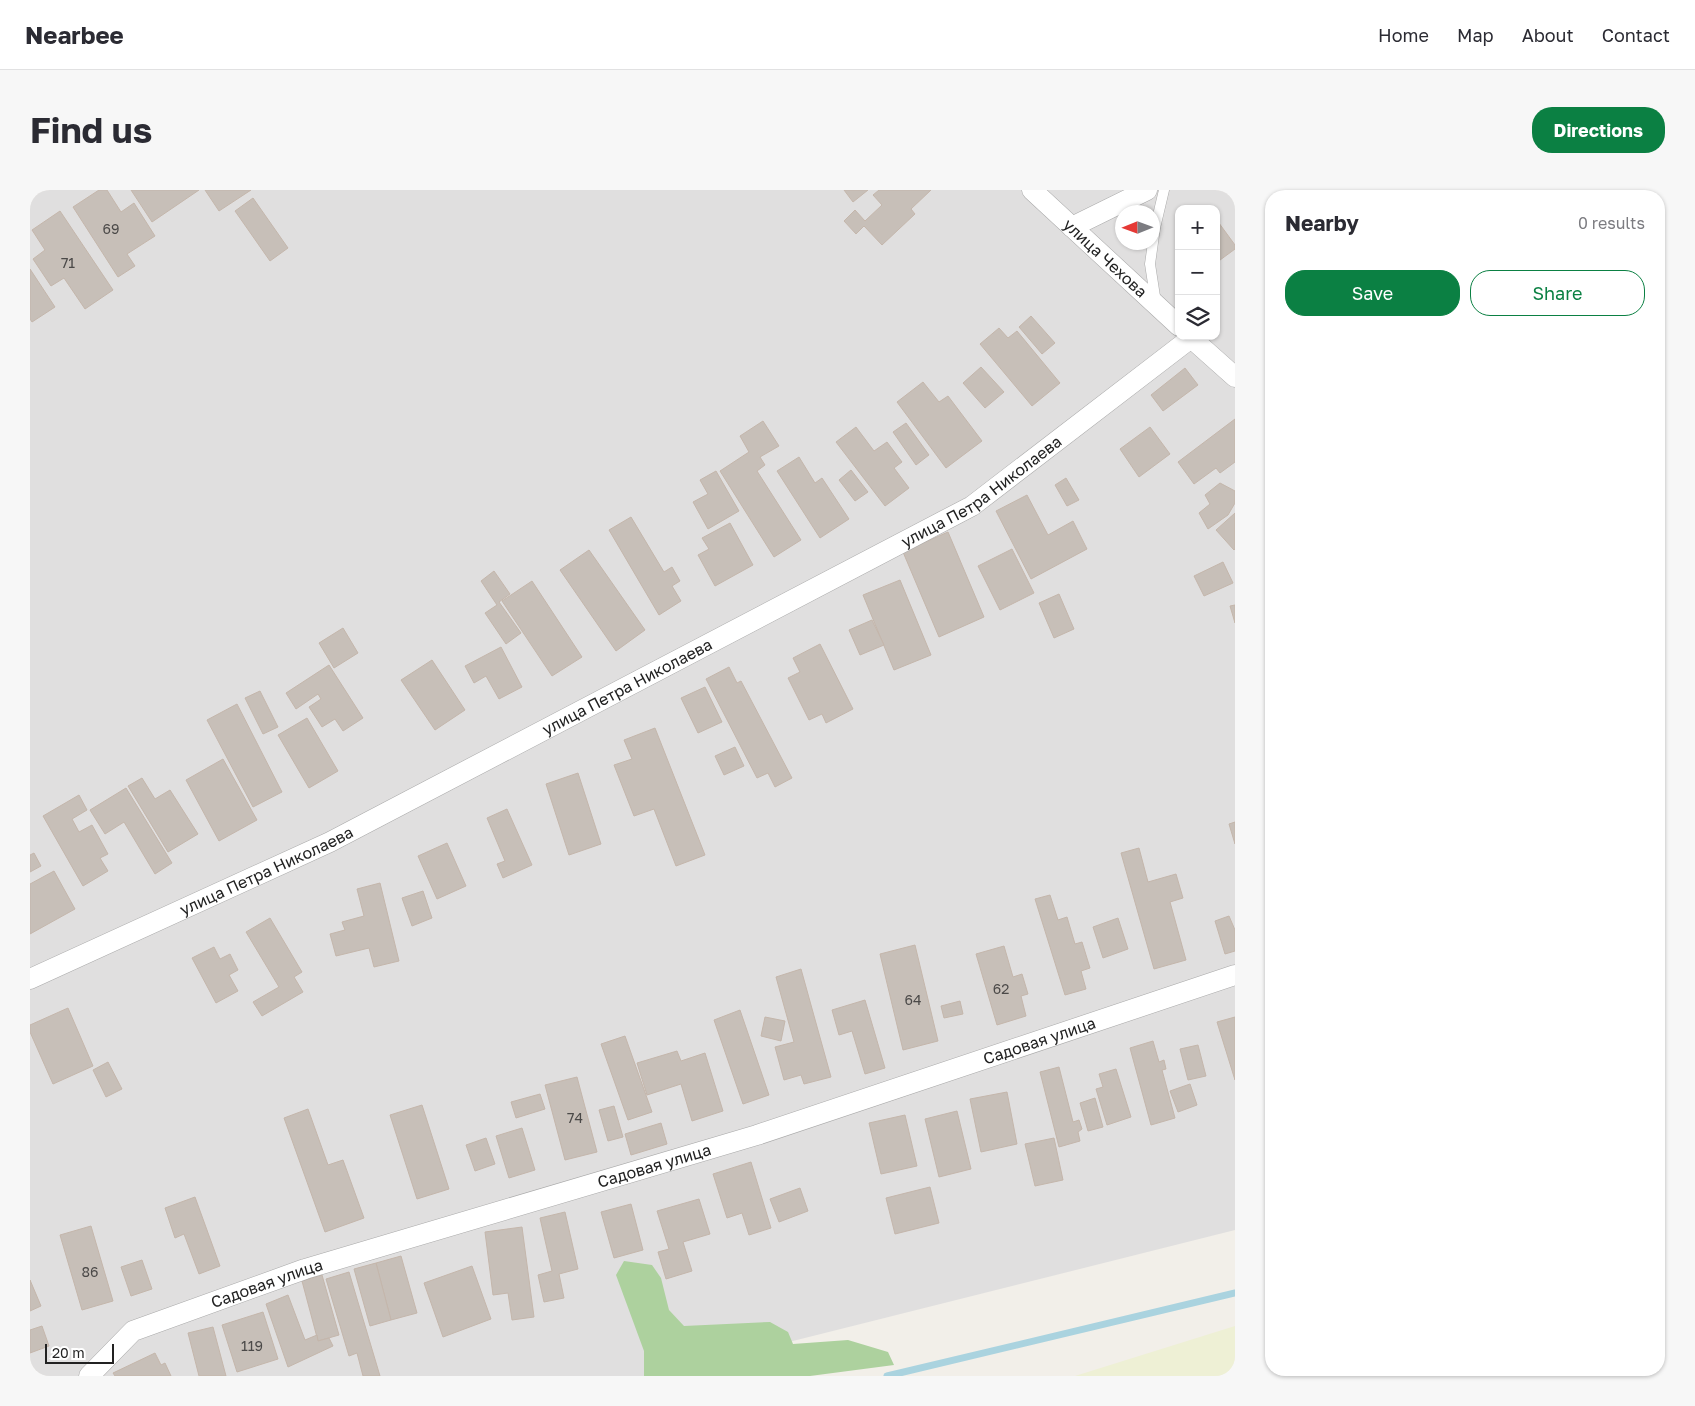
<!DOCTYPE html>
<meta charset="utf-8">
<style>
:root{--surface:#fff;--page:#f7f7f7;--text:#2b2b33;--muted:#7c7c81;--line:#e1e1e2;--accent:#0b8043}
body{margin:0;font-family:"Golos Text",sans-serif;background:var(--page);color:var(--text)}
.controls{position:absolute;right:15px;top:15px;display:grid;overflow:hidden;border-radius:10px;box-shadow:0 1px 4px #0004}
.controls button{width:45px;height:45px;display:grid;place-items:center;padding:0;border:0;border-bottom:1px solid var(--line);background:var(--surface);color:var(--text);font:25px sans-serif}
.compass{position:absolute;left:1085px;top:15px;width:45px;height:45px;border-radius:50%;background:var(--surface);box-shadow:0 1px 4px #0004;rotate:269deg}
.scale{position:absolute;left:15px;bottom:12px;width:69px;box-sizing:border-box;padding-left:5px;border:2px solid #222;border-top:0;font-size:14px;line-height:18px;white-space:nowrap;color:#222;-webkit-text-stroke:4px #fff;paint-order:stroke}
.list{margin:0;padding:0;list-style:none}
h2{display:flex;justify-content:space-between;align-items:center;height:65px;margin:0;padding:0 20px;font-size:21px}
h2 small{font-size:16px;font-weight:400;color:var(--muted)}
.actions{display:flex;gap:10px;padding:15px 20px}
.actions a{flex:1;padding:11px 0;border:1px solid var(--accent);border-radius:20px;text-align:center;font-size:18px;color:var(--accent)}
.actions .main{background:var(--accent);color:#fff}
.icon{flex:none;width:28px;height:28px;fill:none;stroke:currentColor;stroke-width:2;stroke-linecap:round;stroke-linejoin:round}
.map{position:relative;flex:none;width:1205px;height:1186px;overflow:hidden;border-radius:20px}
header{display:flex;align-items:center;gap:30px;box-sizing:border-box;height:70px;padding:0 25px;background:var(--surface);border-bottom:1px solid var(--line)}
header strong{font-size:24px}
nav{display:flex;gap:28px;margin-inline-start:auto;font-size:18px}
.intro{display:flex;align-items:center;justify-content:space-between;box-sizing:border-box;height:120px;padding:0 30px}
h1{margin:0;font-size:35px}
.button{padding:12px 22px;border-radius:20px;background:var(--accent);color:#fff;font-size:18px;font-weight:700}
main{display:flex;gap:30px;padding:0 30px}
aside{flex:1;background:var(--surface);border-radius:20px;box-shadow:0 1px 4px #0004}
.map>svg:first-child{display:block}
.residential{fill:#e0dfdf;fill-rule:evenodd}
.farmland{fill:#eef0d5}
.forest{fill:#add19e}
.lines{fill:none;stroke-linecap:round;stroke-linejoin:round}
.stream{stroke:#aad3df;stroke-width:7}
.building{fill:#c7bfb8;stroke:#c4b6ab}
.lane-casing{stroke:#a9a9a9;stroke-width:11}
.street-casing{stroke:#a9a9a9;stroke-width:21}
.lane{stroke:#fff;stroke-width:10}
.street{stroke:#fff;stroke-width:20}
.labels{text-anchor:middle;stroke-width:4.5;stroke-linejoin:round;paint-order:stroke}
.number-label{font-size:14px;fill:#4b4948}
.street-label{font-size:16px;fill:#222;stroke:#fff}
</style>
<header>
<strong>Nearbee</strong>
<nav><a>Home</a><a>Map</a><a>About</a><a>Contact</a></nav>
</header>
<div class="intro"><h1>Find us</h1><a class="button">Directions</a></div>
<main>
<div class="map">
<svg width="1205" height="1186" viewBox="0 0 1205 1186">
<rect width="100%" height="100%" fill="#f2efe9"/>
<path class="residential" d="M0 0H1205V1040L624 1186H0ZM1149 19H1186V146H1149ZM1092 22H1122V52H1092Z"/>
<path class="farmland" d="M1205 1136V1186H1045Z"/>
<path class="forest" d="M594 1071 622 1075 631 1088 639 1120 654 1136 740 1132 758 1142 763 1154 818 1150 858 1162 864 1175 780 1186H614V1161L586 1085Z"/>
<g class="lines">
<path class="stream" d="M857 1186 1205 1103"/>
</g>
<g class="building">
<path d="M69 0H77L91 22 104 13 125 46 97 64 105 76 88 87 43 17Z"/>
<path d="M101 0H169L122 32Z"/>
<path d="M175 0H221L189 21Z"/>
<path d="M814 0H838L823 12Z"/>
<path d="M849 0H901L881 19 885 24 852 55 834 36 826 44 814 31 825 20 835 31 852 15 843 5Z"/>
<path d="M223 8 258 58 240 71 205 21Z"/>
<path d="M30 21 83 100 55 119 34 88 21 96 3 69 15 60 2 40Z"/>
<path d="M1186 29 1205 55V59L1186 73Z"/>
<path d="M0 79 25 117 2 132 0 129Z"/>
<path d="M1001 126 1025 153 1012 164 989 137Z"/>
<path d="M969 138 978 148 987 141 1030 193 1002 216 950 154Z"/>
<path d="M951 177 974 202 955 218 933 193Z"/>
<path d="M1155 178 1168 195 1133 221 1121 205Z"/>
<path d="M893 192 909 212 918 206 952 251 916 278 867 212Z"/>
<path d="M1205 229V272L1190 283 1186 278 1164 294 1148 272Z"/>
<path d="M733 231 749 256 730 267 735 275 727 281 771 350 744 367 690 281 719 262 710 246Z"/>
<path d="M876 233 899 265 886 275 863 242Z"/>
<path d="M826 237 844 261 857 252 872 272 864 278 879 298 855 316 806 252Z"/>
<path d="M1120 237 1140 264 1109 287 1090 259Z"/>
<path d="M769 267 785 293 792 288 819 329 790 348 747 281Z"/>
<path d="M821 280 838 302 825 311 809 290Z"/>
<path d="M686 281 709 321 678 339 663 312 678 304 670 290Z"/>
<path d="M1036 288 1049 310 1037 316 1025 295Z"/>
<path d="M1190 293 1205 301V313L1198 325 1178 339 1169 323 1180 314 1175 305Z"/>
<path d="M997 305 1018 345 1043 331 1057 359 1001 389 966 321Z"/>
<path d="M1205 323V359L1204 360 1186 340Z"/>
<path d="M601 327 634 382 642 377 650 391 642 396 651 411 629 425 579 340Z"/>
<path d="M700 333 723 375 685 396 668 365 679 359 672 348Z"/>
<path d="M918 342 954 427 909 447 873 362Z"/>
<path d="M982 359 1004 403 970 420 948 376Z"/>
<path d="M559 360 615 440 586 461 530 380Z"/>
<path d="M1193 372 1203 393 1174 406 1164 386Z"/>
<path d="M464 381 480 404 469 412 491 443 476 454 455 423 467 415 451 391Z"/>
<path d="M870 390 901 465 864 480 833 405Z"/>
<path d="M502 391 552 467 522 486 472 411Z"/>
<path d="M1029 404 1044 439 1024 448 1009 413Z"/>
<path d="M1205 415V433L1200 416Z"/>
<path d="M842 430 854 455 830 465 819 440Z"/>
<path d="M313 438 328 463 304 478 289 453Z"/>
<path d="M790 454 823 519 796 533 792 524 779 530 758 488 770 482 763 468Z"/>
<path d="M471 457 492 497 469 509 456 486 444 493 435 476Z"/>
<path d="M402 470 435 520 405 540 371 490Z"/>
<path d="M299 475 333 528 313 541 305 529 292 537 279 517 291 509 288 504 266 519 256 503Z"/>
<path d="M699 477 707 493 711 491 762 588 745 597 738 583 727 588 676 489Z"/>
<path d="M675 497 692 532 668 543 651 508Z"/>
<path d="M230 501 248 537 233 544 215 508Z"/>
<path d="M207 514 252 602 223 617 177 530Z"/>
<path d="M277 528 308 581 279 598 248 545Z"/>
<path d="M625 538 675 665 646 676 624 619 604 626 584 575 602 569 594 550Z"/>
<path d="M705 557 714 576 694 585 685 566Z"/>
<path d="M193 569 227 630 189 651 156 590Z"/>
<path d="M548 583 571 654 539 665 516 594Z"/>
<path d="M112 588 125 609 140 600 168 644 138 662 98 596Z"/>
<path d="M96 598 142 673 125 684 94 632 75 644 60 620Z"/>
<path d="M49 605 57 620 42 629 49 642 62 635 78 664 70 668 78 681 53 696 13 626Z"/>
<path d="M477 619 502 675 473 688 467 674 475 671 457 628Z"/>
<path d="M1205 632V654L1199 634Z"/>
<path d="M417 653 436 696 407 709 388 666Z"/>
<path d="M1109 658 1118 692 1146 684 1153 708 1140 712 1156 770 1124 779 1091 663Z"/>
<path d="M4 663 11 676 0 682V665Z"/>
<path d="M24 681 45 719 0 744V694Z"/>
<path d="M350 693 369 771 344 777 339 758 306 766 300 744 315 740 312 732 334 726 327 699Z"/>
<path d="M393 701 402 728 382 736 372 708Z"/>
<path d="M1020 705 1028 730 1037 727 1045 754 1052 752 1060 778 1051 781 1056 799 1035 805 1005 709Z"/>
<path d="M1199 726 1205 740V761L1195 764 1185 731Z"/>
<path d="M240 728 272 782 264 787 273 802 232 826 223 812 249 797 216 742Z"/>
<path d="M1088 728 1098 759 1073 768 1063 737Z"/>
<path d="M885 755 908 851 873 860 850 764Z"/>
<path d="M974 756 983 787 992 784 998 804 991 806 996 826 967 835 946 764Z"/>
<path d="M184 757 190 769 200 764 208 780 199 785 208 801 186 813 162 768Z"/>
<path d="M771 779 801 887 774 894 771 885 754 890 745 857 764 852 746 787Z"/>
<path d="M835 810 855 878 835 884 822 841 809 845 802 820Z"/>
<path d="M930 811 933 824 914 828 911 816Z"/>
<path d="M38 818 63 876 23 894 0 842V835Z"/>
<path d="M710 820 739 905 713 914 684 830Z"/>
<path d="M735 827 755 831 751 851 731 846Z"/>
<path d="M1205 827V890L1187 832Z"/>
<path d="M595 846 622 922 598 930 571 854Z"/>
<path d="M1123 851 1129 872 1134 870 1136 879 1132 880 1145 928 1121 935 1100 858Z"/>
<path d="M1168 855 1176 886 1158 890 1150 859Z"/>
<path d="M647 861 651 871 675 863 693 921 662 931 651 894 617 905 607 873Z"/>
<path d="M78 872 92 899 76 907 63 880Z"/>
<path d="M1029 877 1043 932 1049 930 1052 939 1048 942 1050 951 1029 957 1010 882Z"/>
<path d="M1086 879 1101 927 1077 935 1066 899 1073 897 1069 884Z"/>
<path d="M547 887 567 962 535 970 515 895Z"/>
<path d="M1160 894 1167 915 1148 922 1140 901Z"/>
<path d="M977 902 987 954 951 962 940 909Z"/>
<path d="M510 904 515 919 486 928 481 912Z"/>
<path d="M1065 908 1073 937 1058 941 1050 913Z"/>
<path d="M392 915 419 999 387 1009 360 925Z"/>
<path d="M584 916 593 947 578 951 569 920Z"/>
<path d="M278 919 298 975 313 970 334 1028 295 1042 254 928Z"/>
<path d="M927 921 941 979 909 987 895 929Z"/>
<path d="M875 925 887 976 851 984 839 933Z"/>
<path d="M631 933 637 954 601 965 595 944Z"/>
<path d="M492 938 505 980 479 988 466 946Z"/>
<path d="M456 948 465 974 445 981 436 955Z"/>
<path d="M1024 948 1033 990 1005 996 995 954Z"/>
<path d="M721 972 741 1038 719 1045 712 1023 697 1028 683 984Z"/>
<path d="M900 997 909 1033 865 1044 856 1008Z"/>
<path d="M770 998 778 1021 749 1032 740 1009Z"/>
<path d="M165 1007 190 1076 169 1084 154 1044 145 1048 135 1018Z"/>
<path d="M669 1009 680 1044 653 1052 662 1081 636 1089 628 1062 639 1059 627 1021Z"/>
<path d="M601 1014 613 1060 584 1068 571 1022Z"/>
<path d="M535 1022 548 1079 529 1084 534 1108 514 1112 508 1085 522 1081 510 1028Z"/>
<path d="M61 1036 83 1111 52 1120 30 1045Z"/>
<path d="M492 1037 504 1127 482 1130 478 1103 463 1105 455 1042Z"/>
<path d="M371 1066 387 1123 361 1130 346 1073Z"/>
<path d="M112 1070 122 1099 101 1106 91 1077Z"/>
<path d="M346 1073 361 1130 340 1136 324 1079Z"/>
<path d="M442 1076 461 1129 413 1147 394 1093Z"/>
<path d="M319 1082 350 1186H333L327 1163 319 1166 296 1089Z"/>
<path d="M292 1085 309 1145 288 1151 272 1091Z"/>
<path d="M0 1090 11 1116 0 1121Z"/>
<path d="M258 1105 275 1150 287 1145 288 1151 299 1148 303 1156 258 1177 236 1114Z"/>
<path d="M233 1122 248 1169 207 1182 192 1135Z"/>
<path d="M12 1136 19 1156 0 1163V1140Z"/>
<path d="M183 1137 196 1186H169L158 1143Z"/>
<path d="M125 1163 131 1175 135 1173 141 1186H85L83 1183Z"/>
</g>
<g class="lines">
<g class="lane-casing">
<path id="lane" d="M1126 113 1120 74 1125 38 1134 0"/>
</g>
<g class="street-casing">
<g id="street">
<path id="s1" d="M1002 0 1149 136"/>
<path d="M1042 37 1117 0"/>
<path d="M1159 146 1205 187"/>
<path id="s2" d="M0 789 300 652 942 316 1161 148"/>
<path id="s3" d="M59 1186 103 1141 275 1079 727 945 1205 785"/>
</g>
</g>
<use href="#lane" class="lane"/>
<use href="#street" class="street"/>
</g>
<g class="labels">
<g class="number-label">
<text x="81" y="44">69</text>
<text x="38" y="78">71</text>
<text x="971" y="804">62</text>
<text x="883" y="815">64</text>
<text x="545" y="933">74</text>
<text x="60" y="1087">86</text>
<text x="222" y="1161">119</text>
</g>
<g class="street-label">
<text dy="6" stroke="none"><textPath href="#s1" startOffset="100">улица Чехова</textPath></text>
<text dy="6" stroke="none"><textPath href="#s2" startOffset="1070">улица Петра Николаева</textPath></text>
<text dy="6" stroke="none"><textPath href="#s2" startOffset="665">улица Петра Николаева</textPath></text>
<text dy="6" stroke="none"><textPath href="#s2" startOffset="260">улица Петра Николаева</textPath></text>
<text dy="6" stroke="none"><textPath href="#s3" startOffset="1015">Садовая улица</textPath></text>
<text dy="6" stroke="none"><textPath href="#s3" startOffset="610">Садовая улица</textPath></text>
<text dy="6" stroke="none"><textPath href="#s3" startOffset="205">Садовая улица</textPath></text>
</g>
</g>
</svg>
<div class="controls">
<button>+</button>
<button>−</button>
<button><svg class="icon" aria-label="layers" viewBox="0 0 24 24"><path d="M12 4l9 5-9 5-9-5zM3 14l9 5 9-5"/></svg></button>
</div>
<svg class="compass" viewBox="-18 -18 36 36"><path d="M0-13l5 13h-10z" fill="#e53935"/><path d="M0 13l5-13h-10z" fill="#7c7c81"/></svg>
<div class="scale">20 m</div>
</div>
<aside>
<h2>Nearby<small>0 results</small></h2>
<ul class="list">
</ul>
<div class="actions"><a class="main">Save</a><a>Share</a></div>
</aside>
</main>
